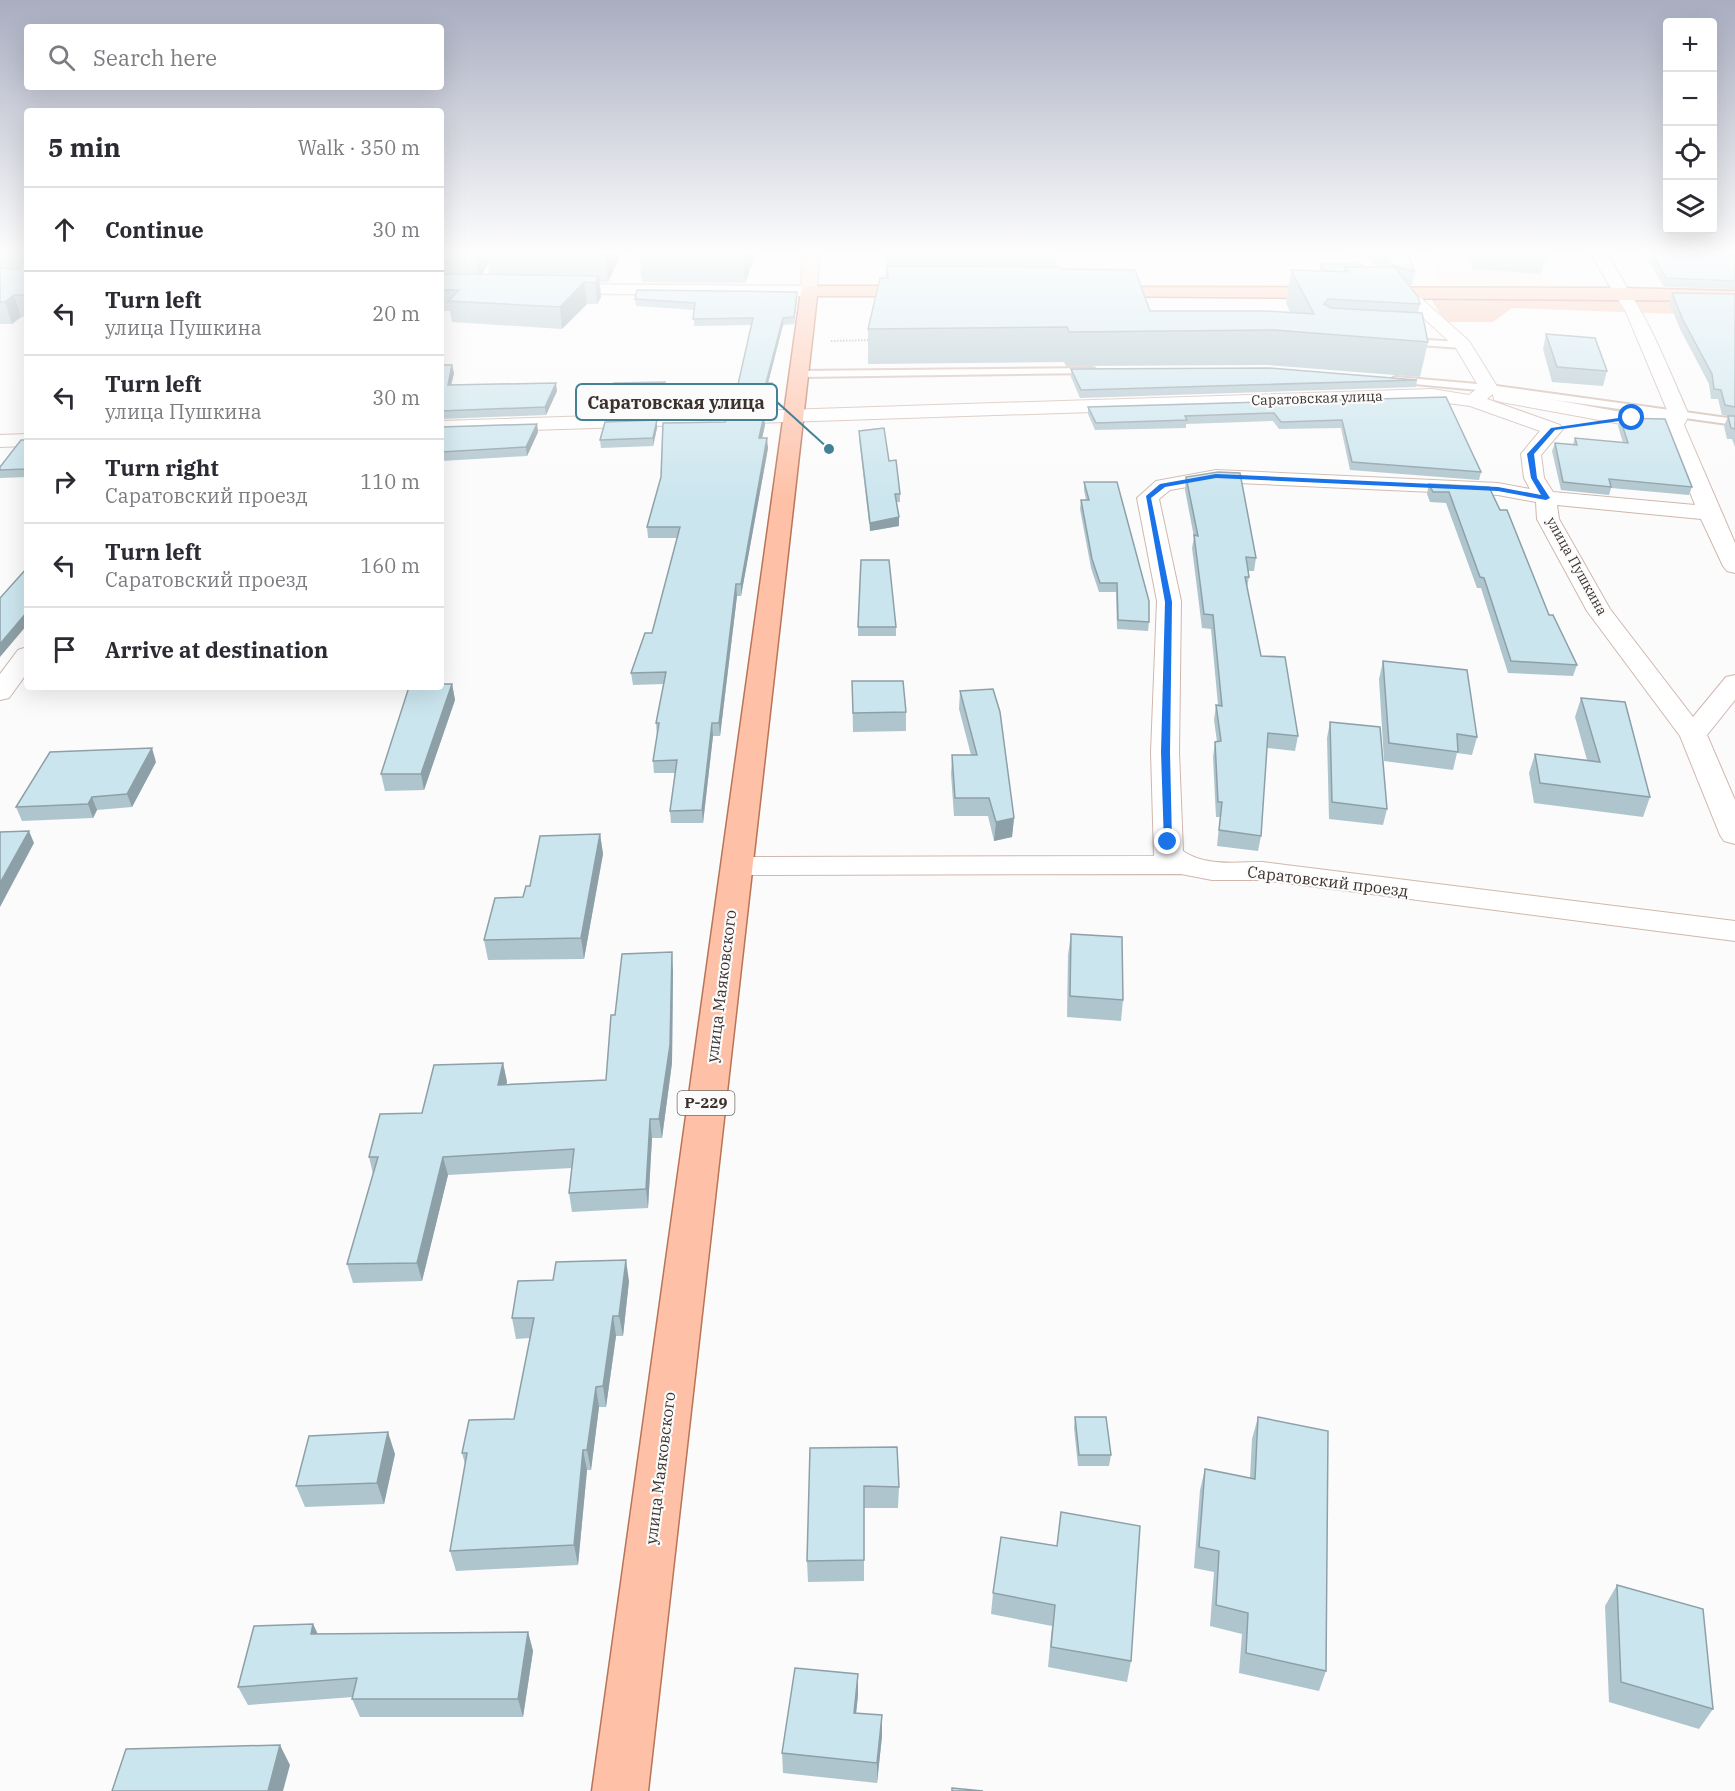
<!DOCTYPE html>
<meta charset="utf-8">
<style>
:root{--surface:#fff;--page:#f7f7f7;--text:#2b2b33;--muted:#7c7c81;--line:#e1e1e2}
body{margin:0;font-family:"IBM Plex Serif",serif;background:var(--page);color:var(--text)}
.controls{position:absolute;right:18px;top:18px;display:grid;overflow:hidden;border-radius:6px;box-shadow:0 6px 24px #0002}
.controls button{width:54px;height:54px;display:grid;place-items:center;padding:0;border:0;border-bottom:2px solid var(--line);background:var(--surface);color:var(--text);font:30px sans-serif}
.stop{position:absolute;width:18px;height:18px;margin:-14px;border:4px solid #1a73e8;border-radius:50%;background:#fff}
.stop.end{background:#1a73e8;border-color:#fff;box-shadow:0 2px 6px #0008}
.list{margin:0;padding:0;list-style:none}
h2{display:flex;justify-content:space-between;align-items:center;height:78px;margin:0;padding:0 24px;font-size:26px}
h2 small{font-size:20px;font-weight:400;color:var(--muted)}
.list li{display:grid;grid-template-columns:39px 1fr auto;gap:18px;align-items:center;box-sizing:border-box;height:84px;padding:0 24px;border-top:2px solid var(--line)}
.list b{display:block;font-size:22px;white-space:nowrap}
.list p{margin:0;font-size:20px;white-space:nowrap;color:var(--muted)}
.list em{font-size:20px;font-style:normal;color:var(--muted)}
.icon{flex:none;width:33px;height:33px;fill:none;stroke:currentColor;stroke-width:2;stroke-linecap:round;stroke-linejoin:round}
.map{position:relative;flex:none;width:1735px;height:1791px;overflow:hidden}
.search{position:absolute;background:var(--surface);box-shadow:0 6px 24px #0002;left:24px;top:24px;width:420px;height:66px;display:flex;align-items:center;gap:15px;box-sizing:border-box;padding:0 21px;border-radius:6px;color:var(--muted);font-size:22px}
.panel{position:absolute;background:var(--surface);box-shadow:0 6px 24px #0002;left:24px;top:108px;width:420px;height:582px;border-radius:6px}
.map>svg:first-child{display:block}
.built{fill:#fdefea}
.green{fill:#f9c1ab}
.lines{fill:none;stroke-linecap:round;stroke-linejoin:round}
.service-casing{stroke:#cfb7ad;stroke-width:4}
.minor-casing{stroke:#cfb7ad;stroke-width:2}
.tertiary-casing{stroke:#cfb7ad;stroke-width:3}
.secondary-casing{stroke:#cfb7ad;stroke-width:3}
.primary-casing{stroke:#b97355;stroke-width:3}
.path{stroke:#aca8a6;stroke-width:2;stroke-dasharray:1.5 1.5;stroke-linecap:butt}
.service{fill:#fff;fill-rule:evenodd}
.minor{fill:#fff;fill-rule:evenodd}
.tertiary{fill:#fff;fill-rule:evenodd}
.secondary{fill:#fee0d3;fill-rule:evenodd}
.primary{fill:#fec0a6;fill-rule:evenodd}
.wall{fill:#afc5cd;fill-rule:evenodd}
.shaded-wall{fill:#8ea0a7}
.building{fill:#cbe5ee;stroke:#8ea0a7;stroke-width:1.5}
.route{fill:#1a73e8}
.labels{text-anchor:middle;stroke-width:4.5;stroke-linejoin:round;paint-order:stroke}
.far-street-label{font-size:14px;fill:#3b312d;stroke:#fbfbfb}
.shield{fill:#fbfbfb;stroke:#756e6b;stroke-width:1.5}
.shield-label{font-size:15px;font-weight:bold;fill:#3b312d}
.street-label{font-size:16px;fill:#3b312d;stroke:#fbfbfb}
.leader{fill:none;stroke:#438296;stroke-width:2}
.callout-dot{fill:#438296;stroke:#fbfbfb;stroke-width:2}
.callout{fill:#fbfbfb;stroke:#438296;stroke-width:2}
.callout-label{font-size:18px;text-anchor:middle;font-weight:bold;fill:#3b312d}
</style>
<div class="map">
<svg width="1735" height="1791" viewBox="0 0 1735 1791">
<rect width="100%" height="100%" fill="#fbfbfb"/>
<path class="built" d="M1431 253H1538L1547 283H1438Z"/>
<path class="green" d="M1431 299 1735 302V316L1512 308 1493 322H1445Z"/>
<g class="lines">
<g class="service-casing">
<g id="service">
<path d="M1407 339 1463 342 1468 345 1463 348 1404 344V340Z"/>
<path d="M1092 368 1095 369V373L799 377 794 374 799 371Z"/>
<path d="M1396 377 1489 385 1735 419V425L1489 391 1393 382V378Z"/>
</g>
</g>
<g class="minor-casing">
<g id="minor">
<path d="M1347 253H1363L1388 280 1416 290 1424 301 1469 341 1498 388 1496 392 1501 390 1621 412 1667 410 1626 312 1614 293 1622 288C1639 292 1679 394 1689 415L1684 425 1735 543V573L1727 571 1723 566 1701 519 1557 505 1559 519 1610 609 1693 717 1726 677 1735 675V700L1707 735 1735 800V844L1724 841 1720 835 1680 736 1587 611 1537 519 1536 502 1498 495 1216 482 1170 490 1159 499 1181 601 1179 752 1183 851C1206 867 1236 862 1262 862L1735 921V941L1262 880H1212L1181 874 736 875 725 873 721 866 725 859 736 857 1154 856 1151 752 1157 601 1137 498 1156 481 1216 470 1498 483 1530 489 1524 478 1521 454 1540 431 1470 406 1432 401 441 433V421L1432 389 1469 395 1479 387 1456 348 1412 307 1404 296 1376 286ZM1493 394 1494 400 1501 402 1621 424 1666 421 1664 425 1695 505 1553 492 1544 478 1541 455 1563 429 1560 425 1487 399Z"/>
<path d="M27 434V446L0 447V435Z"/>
<path d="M27 647V673L9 698 0 700V674L18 650Z"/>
</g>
</g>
<g class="tertiary-casing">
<g id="tertiary">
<path d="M1591 253H1607L1630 293 1628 297H1616Z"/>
<path d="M555 284 809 286 817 291 809 296 549 293 547 289Z"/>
</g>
</g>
<g class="secondary-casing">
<path id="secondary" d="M803 253H819L817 291 809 296 801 291Z"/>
</g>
<g class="primary-casing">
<g id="primary">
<path d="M809 286H923L931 291 923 296H817L648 1791H592L801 291Z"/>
<path d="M1098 287 1622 288 1735 291V301L1092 296 1090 292 1092 288Z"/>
</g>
</g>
<path class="path" d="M831 341 871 340"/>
<use href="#service" class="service"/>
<use href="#minor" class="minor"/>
<use href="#tertiary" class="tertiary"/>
<use href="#secondary" class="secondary"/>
<use href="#primary" class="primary"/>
</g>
<g class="wall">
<path d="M0 253H27V317H21L12 324H0Z"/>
<path d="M441 253H621L608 282H600L601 297 597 304H587L562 329 452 322 450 311H441ZM488 263 489 274H482Z"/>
<path d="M639 253H756L745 283 642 282Z"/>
<path d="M885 253H1056L1055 267 1062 269 1150 311 1290 312 1286 303 1291 270 1320 271V264L1364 267H1379L1365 253H1408L1415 272 1412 285 1408 284 1420 304 1418 313 1428 342 1420 377 1268 365 1066 366 1064 362 868 364V329L886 278Z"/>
<path d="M1469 253H1547L1541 274 1473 269Z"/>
<path d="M1644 253H1711L1713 256H1735V289L1664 287Z"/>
<path d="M1672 293 1735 294V447L1732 439H1727L1724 426 1728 416 1722 415 1718 399H1711L1709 384 1680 329 1669 302Z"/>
<path d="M635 299H797L794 324 783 325 768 383 772 391 769 408 734 409V402L752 325 694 326V310L636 306Z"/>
<path d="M1546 334 1607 371 1603 386 1552 382 1543 349Z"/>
<path d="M441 365 454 373 451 385 557 391 546 415 441 419Z"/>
<path d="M1071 369 1417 380 1416 387 1080 398 1071 377Z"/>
<path d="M666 390 661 412 610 413 609 406Z"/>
<path d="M1446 397 1481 472 1479 480 1350 470 1341 428 1279 429 1273 421 1186 424V428L1095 430 1088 414V407Z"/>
<path d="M1620 418 1692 487 1689 495 1611 488 1609 495 1561 490 1552 451 1555 443 1573 444 1575 438 1623 443 1618 426Z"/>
<path d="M537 424 538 432 527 456 441 461V427Z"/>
<path d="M765 425 762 438 768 448 741 596H737L720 736H713L703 823H671L670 811 675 773H654L653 761 657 736 656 723 664 684 633 685 631 673 652 633 677 538H648L647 527Z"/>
<path d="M657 428 653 446 601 448 600 440Z"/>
<path d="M859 431 889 461 900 494V502H896L899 526 870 531 859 439Z"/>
<path d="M27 434V477L0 478V467L26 440Z"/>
<path d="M1186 477 1256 558 1254 571H1248L1249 577 1247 588 1261 656 1298 736 1295 751 1267 748 1261 836 1258 851 1217 846 1220 817H1216L1213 757 1215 742H1217L1214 720 1216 705H1218L1211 629 1202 628 1192 548 1194 537 1185 490Z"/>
<path d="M1084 482 1149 622 1148 631 1117 629 1116 592H1099L1091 568 1080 509 1081 500H1086L1084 490Z"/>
<path d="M1429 484 1489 487 1549 615 1577 665 1573 676 1508 673 1481 588H1477L1446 503 1430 502 1427 494Z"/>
<rect x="858" y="627" width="38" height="9"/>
<path d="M1383 661 1477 737 1472 755 1457 753 1453 770 1384 761 1379 679Z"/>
<path d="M852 681 906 712V731L853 732Z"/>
<path d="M452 684 455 700 424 790 385 791 381 774Z"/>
<path d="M960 691 1014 818 1012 837 994 841 988 816H954L951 774 952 755H971L959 709Z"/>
<path d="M1581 698 1650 797 1643 817 1534 803 1529 773 1535 754 1587 760 1575 717Z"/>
<path d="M1330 722 1387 809 1383 825 1329 819 1327 738Z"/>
<path d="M156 762 132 807 97 810 93 818 22 821 16 807Z"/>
<path d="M600 834 603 854 584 959 488 960 484 940 523 897 530 886Z"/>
<path d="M1071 934 1123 1000 1121 1021 1067 1017 1068 955Z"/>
<path d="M673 971 672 1063 662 1138H652L648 1208 572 1212 569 1193 572 1168 448 1175 422 1281 353 1283 347 1264 373 1174 369 1157 422 1113 503 1063 507 1082 506 1084 606 1080 615 1015Z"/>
<path d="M629 1281 623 1336H616L606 1407H599L591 1470H587L578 1565 456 1571 450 1551 465 1464 462 1453 514 1419 530 1338 516 1339 512 1318Z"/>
<path d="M1075 1417 1111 1455 1109 1466H1078L1074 1428Z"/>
<path d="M1258 1417 1326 1671 1319 1691 1239 1673 1242 1634 1210 1626 1214 1572 1194 1568 1200 1490 1205 1469 1250 1478 1252 1439Z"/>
<path d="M810 1448 899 1487 898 1508H864V1581L808 1582 807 1561Z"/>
<path d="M395 1454 384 1504 305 1507 296 1486Z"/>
<path d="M1001 1537 1131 1661 1127 1682 1048 1667 1052 1626 991 1614 993 1593Z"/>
<path d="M1617 1585 1713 1709 1699 1729 1609 1702 1605 1606Z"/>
<path d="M313 1624 318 1634 528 1632 533 1651 523 1717H360L352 1699 353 1697 248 1705 238 1687Z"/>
<path d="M858 1695 856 1713 882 1715V1736L877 1783 783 1773 782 1753Z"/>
</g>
<g class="shaded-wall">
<path d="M480 253H486L488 263 479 281 476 260Z"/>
<path d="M605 253H621L608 282Z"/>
<path d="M744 253H756L745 283Z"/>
<path d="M599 276 601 297 597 304 595 283Z"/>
<path d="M584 282 587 304 562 329 560 307Z"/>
<path d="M797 292V299L794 324V317Z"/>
<path d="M14 295 21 317 12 324 5 302Z"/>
<path d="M783 318V325L766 391V383Z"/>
<path d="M452 365 454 373 449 393 448 385Z"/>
<path d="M665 382 666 390 661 412 660 404Z"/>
<path d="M556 383 557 391 546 415 545 407Z"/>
<path d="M772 383V391L769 408 768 400Z"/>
<path d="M764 415 765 425 760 448 759 438Z"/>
<path d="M657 420V428L653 446V438Z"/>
<path d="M537 424 538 432 527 456 526 447Z"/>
<path d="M767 438 768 448 741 596V584Z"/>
<path d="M899 517V526L870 531V523Z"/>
<path d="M736 584 737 596 720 736 719 723Z"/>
<path d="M27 612V625L0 657V644Z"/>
<path d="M452 684 455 700 424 790 421 774Z"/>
<path d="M712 723 713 736 703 823 702 810Z"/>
<path d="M152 748 156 762 132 807 127 794Z"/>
<path d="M92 797 97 810 93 818 88 804Z"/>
<path d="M1014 818 1012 837 994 841 996 822Z"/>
<path d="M29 831 34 843 0 907V883Z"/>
<path d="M600 834 603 854 584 959 581 938Z"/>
<path d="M672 952 673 971 672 1063 662 1138 659 1119Z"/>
<path d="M503 1063 507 1082 502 1103 498 1085Z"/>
<path d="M650 1119 652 1138 648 1208 646 1189Z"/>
<path d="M443 1157 448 1175 422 1281 417 1263Z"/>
<path d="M626 1260 629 1281 623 1336 619 1316Z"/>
<path d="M613 1316 616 1336 606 1407 603 1386Z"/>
<path d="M596 1387 599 1407 591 1470 587 1450Z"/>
<path d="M388 1432 395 1454 384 1504 377 1483Z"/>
<path d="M583 1450 587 1470 578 1565 574 1545Z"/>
<path d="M313 1624 321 1642 311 1634Z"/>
<path d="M528 1632 533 1651 523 1717 518 1699Z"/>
<path d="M858 1674V1695L854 1733V1713Z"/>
<path d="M882 1715V1736L877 1783V1763Z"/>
<path d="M280 1745 290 1765 283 1791H268Z"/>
</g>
<g class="building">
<path d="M0 253H27V295H14L5 302H0V268L20 269 23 257 0 255Z"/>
<path d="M441 253H480L476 260H441Z"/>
<path d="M1380 253H1408L1415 272 1392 265Z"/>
<path d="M1652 253H1711L1713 256H1735V281L1666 278Z"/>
<path d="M1320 264H1361L1364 267H1345L1344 272 1326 271Z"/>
<path d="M887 266 1061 267 1062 269 1135 270 1150 311H1264L1314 314 1291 270 1348 272 1345 267H1395L1418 297 1420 304 1328 299 1324 304 1331 308 1422 313 1428 342 1274 330 1069 332 1067 327 868 329 880 278H888Z"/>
<path d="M441 274 599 276 595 283 584 282 560 307 448 301 459 290H441Z"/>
<path d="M637 290 797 292 794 317 783 318 766 383H772L768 400 734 402 753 318 693 319 695 303 635 299Z"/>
<path d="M1672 293 1735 294V407L1725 405 1721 390 1714 389 1712 374 1683 320Z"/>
<path d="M1546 334 1595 338 1607 371 1557 367Z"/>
<path d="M441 365H452L448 385 556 383 545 407 441 411Z"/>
<path d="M1269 368 1417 380 1081 390 1071 369Z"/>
<path d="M665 382 660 404 609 406 614 383Z"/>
<path d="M1446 397 1481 472 1352 462 1342 420 1281 422 1274 413 1185 416 1187 420 1096 423 1088 407Z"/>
<path d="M764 415 759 438H767L741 584H736L719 723H712L702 810 670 811 677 760 653 761 659 723H656L666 672 631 673 645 633H652L680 527H647L661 477 663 423 725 422 728 416Z"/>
<path d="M1728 416H1735V429L1731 428Z"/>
<path d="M1620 418 1665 419 1692 487 1609 479 1611 487 1563 482 1555 443 1577 445 1575 438 1628 443Z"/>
<path d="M657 420 653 438 600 440 605 422Z"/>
<path d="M537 424 526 447 441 452V427Z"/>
<path d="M884 428 889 461 896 460 900 494H895L899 517 870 523 859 431Z"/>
<path d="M27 434V469L0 470V467L21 440H26Z"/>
<path d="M1218 472 1240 473 1256 558 1246 557 1249 577H1245L1261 656 1285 657 1298 736 1268 733 1261 836 1219 830 1222 802H1218L1215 742 1221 741 1216 705 1222 706 1213 615 1204 614 1194 535 1198 536 1186 477Z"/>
<path d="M1084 482H1117L1149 601V622L1118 620 1117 583H1100L1092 559 1081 500H1089Z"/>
<path d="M1429 484 1489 487 1500 510H1507L1549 615H1553L1577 665 1511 661 1484 578 1480 577 1449 492H1433Z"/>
<path d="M861 560H889L896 627H858Z"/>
<path d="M27 568V612L0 644V598Z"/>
<path d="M1383 661 1467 670 1477 737 1457 734 1458 752 1389 743Z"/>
<path d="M852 681H903L906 712 853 713Z"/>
<path d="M441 684H452L421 774H381L409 687H441Z"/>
<path d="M993 689 1000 712 1014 818 996 822 989 798H955L952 755H977L960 691Z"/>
<path d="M1581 698 1625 702 1650 797 1540 783 1535 754 1600 762Z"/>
<path d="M1330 722 1380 727 1387 809 1332 802Z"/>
<path d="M152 748 127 794 92 797 88 804 16 807 50 752Z"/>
<path d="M29 831 0 883V832Z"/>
<path d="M600 834 581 938 484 940 495 898 523 897 526 886H530L540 836Z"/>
<path d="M1071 934 1122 937 1123 1000 1070 996Z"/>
<path d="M672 952 670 1045 659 1119H650L646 1189 569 1193 574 1149 443 1157 417 1263 347 1264 378 1157H369L380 1114 422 1113 434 1065 503 1063 498 1085 606 1080 611 1015H615L622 954Z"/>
<path d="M626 1260 619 1316H613L603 1386 596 1387 587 1450H583L574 1545 450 1551 467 1453H462L469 1420 514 1419 534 1318H512L518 1281 553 1280 556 1262Z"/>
<path d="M1075 1417H1106L1111 1455H1079Z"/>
<path d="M1258 1417 1328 1431 1326 1671 1246 1653 1248 1613 1216 1605 1219 1551 1199 1547 1205 1469 1255 1479Z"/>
<path d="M388 1432 377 1483 296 1486 309 1436Z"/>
<path d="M897 1447 899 1487 864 1486V1560L807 1561 810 1448Z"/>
<path d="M1061 1512 1140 1526 1131 1661 1051 1647 1055 1605 993 1593 1001 1537 1057 1546Z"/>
<path d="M1617 1585 1703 1609 1713 1709 1621 1682Z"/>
<path d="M313 1624 311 1634 528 1632 518 1699H352L357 1678 238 1687 254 1626Z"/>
<path d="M795 1668 858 1674 854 1713 882 1715 877 1763 782 1753Z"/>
<path d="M280 1745 268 1791H112L126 1749Z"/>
<path d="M952 1788 983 1791H952Z"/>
</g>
<linearGradient id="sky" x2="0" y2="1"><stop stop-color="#a8adc0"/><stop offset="0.5" stop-color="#fdfdfd"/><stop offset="1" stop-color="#fdfdfd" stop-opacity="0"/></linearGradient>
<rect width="1735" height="503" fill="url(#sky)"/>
<path class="route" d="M1632 416 1634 419 1555 430 1534 454 1537 478 1550 498 1546 500 1498 491 1216 478 1165 487 1151 498 1172 602 1170 752 1172 842 1164 844 1161 752 1165 602 1146 496 1160 484 1216 474 1498 487 1541 495 1531 478 1527 454 1551 428Z"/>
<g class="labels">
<g class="far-street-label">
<text transform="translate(1317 398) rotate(-2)" y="5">Саратовская улица</text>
<text transform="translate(1577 566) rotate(61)" y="5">улица Пушкина</text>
</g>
<rect class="shield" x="677.5" y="1091" width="57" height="24" rx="4.5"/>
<g class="shield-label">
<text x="706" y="1108">Р-229</text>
</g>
<g class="street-label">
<text transform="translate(1328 881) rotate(7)" y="6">Саратовский проезд</text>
<text transform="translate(721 986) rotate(-83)" y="6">улица Маяковского</text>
<text transform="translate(660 1468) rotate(-83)" y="6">улица Маяковского</text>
</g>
</g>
<path class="leader" d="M829 449L777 402"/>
<circle class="callout-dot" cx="829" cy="449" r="6"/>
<rect class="callout" x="576" y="384" width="201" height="36" rx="6"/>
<g class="callout-label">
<text x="676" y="409">Саратовская улица</text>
</g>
</svg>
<div class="controls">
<button>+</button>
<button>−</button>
<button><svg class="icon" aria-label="locate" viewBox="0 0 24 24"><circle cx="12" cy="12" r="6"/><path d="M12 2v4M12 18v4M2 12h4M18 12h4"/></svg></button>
<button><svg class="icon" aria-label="layers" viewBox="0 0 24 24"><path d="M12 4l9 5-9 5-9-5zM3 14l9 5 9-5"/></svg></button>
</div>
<div class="stop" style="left:1632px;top:418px"></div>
<div class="stop end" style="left:1168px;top:842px"></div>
<div class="search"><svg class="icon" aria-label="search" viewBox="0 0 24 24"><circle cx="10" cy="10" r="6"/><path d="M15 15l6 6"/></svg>Search here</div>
<section class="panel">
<h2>5 min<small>Walk · 350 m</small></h2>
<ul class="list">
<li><svg class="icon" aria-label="ahead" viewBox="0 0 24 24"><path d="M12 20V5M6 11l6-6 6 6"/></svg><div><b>Continue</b></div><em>30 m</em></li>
<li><svg class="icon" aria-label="left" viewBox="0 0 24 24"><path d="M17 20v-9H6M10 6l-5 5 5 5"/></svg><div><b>Turn left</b><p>улица Пушкина</p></div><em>20 m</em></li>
<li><svg class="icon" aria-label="left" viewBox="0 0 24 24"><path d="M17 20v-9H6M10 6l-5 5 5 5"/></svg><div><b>Turn left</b><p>улица Пушкина</p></div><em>30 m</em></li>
<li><svg class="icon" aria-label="right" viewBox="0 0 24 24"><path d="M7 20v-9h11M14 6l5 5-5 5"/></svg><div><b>Turn right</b><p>Саратовский проезд</p></div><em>110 m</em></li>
<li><svg class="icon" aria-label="left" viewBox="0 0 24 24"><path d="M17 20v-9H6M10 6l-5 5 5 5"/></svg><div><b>Turn left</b><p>Саратовский проезд</p></div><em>160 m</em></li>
<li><svg class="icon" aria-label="arrive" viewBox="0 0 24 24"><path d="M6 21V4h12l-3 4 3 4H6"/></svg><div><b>Arrive at destination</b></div></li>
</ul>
</section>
</div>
